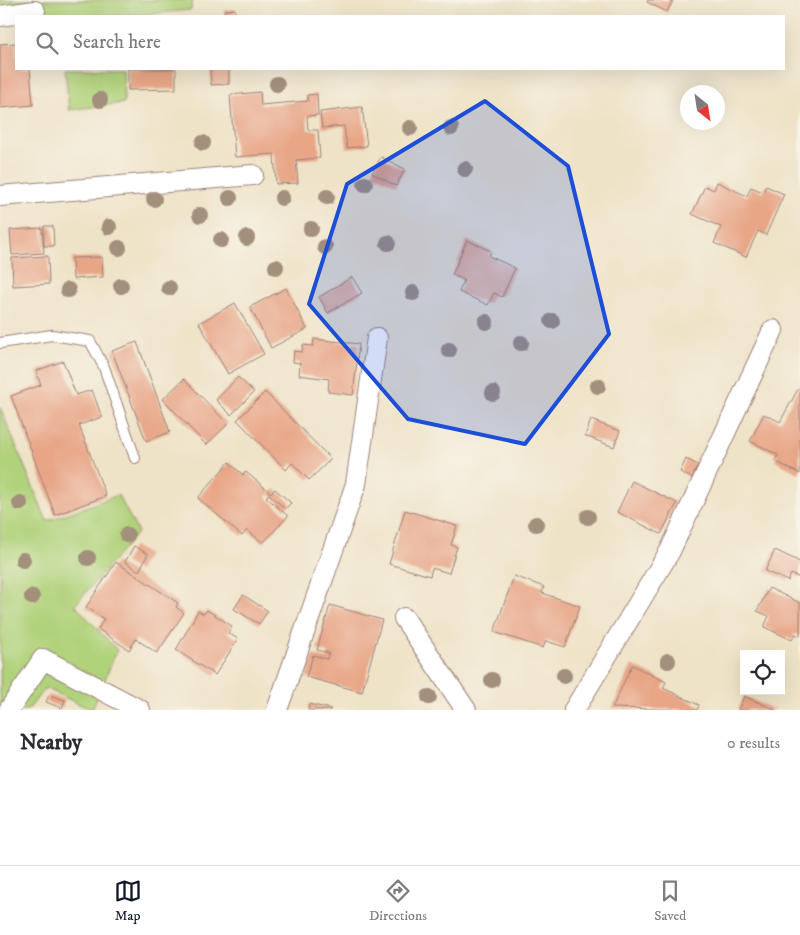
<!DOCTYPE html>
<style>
:root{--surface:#fff;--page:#f7f7f7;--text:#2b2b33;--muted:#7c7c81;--line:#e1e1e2;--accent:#111827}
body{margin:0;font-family:"IM FELL DW Pica",serif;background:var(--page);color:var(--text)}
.controls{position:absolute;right:15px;bottom:15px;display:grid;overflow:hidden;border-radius:0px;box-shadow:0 5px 20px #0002}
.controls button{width:45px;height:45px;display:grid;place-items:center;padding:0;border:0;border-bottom:1px solid var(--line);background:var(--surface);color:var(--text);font:25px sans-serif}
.compass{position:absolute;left:680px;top:85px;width:45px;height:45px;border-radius:50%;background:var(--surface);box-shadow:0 5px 20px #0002;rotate:150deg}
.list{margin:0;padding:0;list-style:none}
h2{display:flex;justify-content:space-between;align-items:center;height:65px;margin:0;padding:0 20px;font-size:21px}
h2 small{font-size:16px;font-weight:400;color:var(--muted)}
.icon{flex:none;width:28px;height:28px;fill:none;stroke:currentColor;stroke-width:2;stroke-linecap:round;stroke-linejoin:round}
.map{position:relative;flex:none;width:800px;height:710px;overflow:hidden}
.search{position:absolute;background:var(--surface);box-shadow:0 5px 20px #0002;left:15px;right:15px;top:15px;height:55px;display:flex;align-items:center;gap:12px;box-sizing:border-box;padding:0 18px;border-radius:0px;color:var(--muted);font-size:19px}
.sheet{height:155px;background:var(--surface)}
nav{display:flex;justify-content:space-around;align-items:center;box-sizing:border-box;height:70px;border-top:1px solid var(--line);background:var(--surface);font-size:14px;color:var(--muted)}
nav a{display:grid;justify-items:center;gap:2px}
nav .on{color:var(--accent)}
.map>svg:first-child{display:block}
.green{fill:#b0d27a;stroke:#7d7852}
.building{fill:#e8a687}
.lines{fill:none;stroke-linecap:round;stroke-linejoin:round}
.service-casing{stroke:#9c8179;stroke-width:12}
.minor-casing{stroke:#9c8179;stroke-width:22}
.service{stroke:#fff;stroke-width:10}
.minor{stroke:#fff;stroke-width:20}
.tree{fill:#a3907c}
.marked{fill:#1d4ed8;fill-opacity:0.2;stroke:#1d4ed8;stroke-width:4;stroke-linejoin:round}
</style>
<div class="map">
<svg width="800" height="710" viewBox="0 0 800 710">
<rect width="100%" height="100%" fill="#f7f3e8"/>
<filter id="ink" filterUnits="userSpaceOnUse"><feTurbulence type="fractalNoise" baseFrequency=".02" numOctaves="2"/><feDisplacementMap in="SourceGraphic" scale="10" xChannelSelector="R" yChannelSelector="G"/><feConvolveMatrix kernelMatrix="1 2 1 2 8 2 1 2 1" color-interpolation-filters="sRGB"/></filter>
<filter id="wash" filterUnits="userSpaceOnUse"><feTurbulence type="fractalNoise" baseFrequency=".0096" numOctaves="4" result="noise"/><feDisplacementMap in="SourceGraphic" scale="20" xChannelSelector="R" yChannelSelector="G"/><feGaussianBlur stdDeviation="1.12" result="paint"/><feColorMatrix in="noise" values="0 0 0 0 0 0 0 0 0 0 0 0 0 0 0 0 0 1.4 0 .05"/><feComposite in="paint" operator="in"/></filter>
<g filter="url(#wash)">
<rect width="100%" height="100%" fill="#efe3c7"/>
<g class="green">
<path d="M0 0H193L191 10 123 16H22L0 8Z"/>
<path d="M65 69H123L124 103 69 110Z"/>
<path d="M0 407 47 521 118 495 138 532 75 605 117 650 92 710 45 688 28 710H0Z"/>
</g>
<g id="blocks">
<g class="building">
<path d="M648 0H673L667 12 647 2Z"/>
<path d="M235 9V16H225L224 10Z"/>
<path d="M16 43V69H30L33 105 0 108V44Z"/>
<path d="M128 69H176V89L128 90Z"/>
<path d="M210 69H229V84L211 85Z"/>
<path d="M260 92 261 105 308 101 307 95 317 94 318 115 307 116 308 130H318L320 158 296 160 298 183 276 184 274 154 235 157 230 95Z"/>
<path d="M362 107 367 146 347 148 344 126 322 128 320 112Z"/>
<path d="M381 157 405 169 396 186 372 173Z"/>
<path d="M717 182 747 196 751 187 763 192 766 186 784 194 766 235 758 231 746 257 714 243 721 227 692 214 705 186 714 190Z"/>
<path d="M44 226H53L54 246H44Z"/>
<path d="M42 228 44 253 12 255 10 230Z"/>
<path d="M467 240 491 251 489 256 515 268 502 297 494 293 488 305 459 292 464 280 452 275Z"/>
<path d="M48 256 49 284 13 286 12 258Z"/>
<path d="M102 257 103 277 73 279 72 258Z"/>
<path d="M352 277 362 293 328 313 319 297Z"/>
<path d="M286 288 307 329 271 348 250 307Z"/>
<path d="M235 303 264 354 228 374 199 323Z"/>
<path d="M314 339 359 344 353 395 328 392 329 379 299 375 300 363 293 362 294 351 302 352 303 345 313 346Z"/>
<path d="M137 342 170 432 146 441 112 351Z"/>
<path d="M63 361 76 395 92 390 102 417 79 425 106 496 55 515 11 396 41 385 36 371Z"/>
<path d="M238 377 254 392 231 415 216 400Z"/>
<path d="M184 379 228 424 206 445 163 399Z"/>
<path d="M798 389 800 390V474L775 461 778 455 750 441 764 414 780 422Z"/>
<path d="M265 392 331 459 309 480 292 463 286 470 237 420Z"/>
<path d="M591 420 620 431 614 447 585 436Z"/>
<path d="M686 459 698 465 692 478 680 472Z"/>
<path d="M229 462 243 475 246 472 271 493 275 489 291 503 285 509 269 494 266 497 288 516 263 543 247 530 242 536 198 498Z"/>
<path d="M632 481 677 503 661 534 617 512Z"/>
<path d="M405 510 457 526 451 545 457 547 449 573 432 568 430 576 389 564Z"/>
<path d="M134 546 148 554 139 571 125 562Z"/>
<path d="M775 550 800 562V578L791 574 788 581 765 571Z"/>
<path d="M116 562 178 603 176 607 184 613 157 653 136 639 129 650 98 629 104 619 86 607Z"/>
<path d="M514 576 544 587 542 593 580 606 565 647 546 641 543 648 494 632Z"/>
<path d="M769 588 800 603V636L795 634 792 640 764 627 769 616 757 611Z"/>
<path d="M243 595 268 611 259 624 234 609Z"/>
<path d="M330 605 382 620 362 692 306 677 313 655 327 659 329 653 317 650Z"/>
<path d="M207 610 232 626 228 633 238 639 215 675 176 650 198 611 204 614Z"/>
<path d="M632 665 666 682 663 688 699 705 697 710 612 708Z"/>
<path d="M49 695 65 700 62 708 46 702Z"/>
<path d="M744 696 776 710H738Z"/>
<path d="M309 704 331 709 330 710H308Z"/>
</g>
</g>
</g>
<g filter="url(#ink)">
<use href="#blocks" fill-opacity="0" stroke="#9c8179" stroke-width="1"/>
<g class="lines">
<g class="service-casing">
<path id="service" d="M0 343 52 335 90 341 104 367 135 458"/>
</g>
<g class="minor-casing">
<g id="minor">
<path d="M0 16 35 11"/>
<path d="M0 196 253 175"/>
<path d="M404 618 466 710"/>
<path d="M9 710 43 659 140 710"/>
<path d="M277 710 356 484 377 338"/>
<path d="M574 710 670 551 773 330"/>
</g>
</g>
<use href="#service" class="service"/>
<use href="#minor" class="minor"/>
</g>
<g class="tree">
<circle cx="277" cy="84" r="8"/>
<circle cx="100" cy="100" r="8"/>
<circle cx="410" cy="128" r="8"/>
<circle cx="451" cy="128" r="8"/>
<circle cx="203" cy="143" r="8"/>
<circle cx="465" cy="169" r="8"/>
<circle cx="365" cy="184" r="8"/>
<circle cx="327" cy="197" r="8"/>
<circle cx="230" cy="198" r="8"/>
<circle cx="282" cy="198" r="8"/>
<circle cx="154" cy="199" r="8"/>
<circle cx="200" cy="215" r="8"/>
<circle cx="109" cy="227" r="8"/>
<circle cx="311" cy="229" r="8"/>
<circle cx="247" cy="238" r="8"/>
<circle cx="221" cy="240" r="8"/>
<circle cx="388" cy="243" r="8"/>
<circle cx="325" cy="247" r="8"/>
<circle cx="119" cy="248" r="8"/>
<circle cx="276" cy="267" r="8"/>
<circle cx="121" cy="286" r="8"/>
<circle cx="169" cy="288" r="8"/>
<circle cx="68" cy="290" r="8"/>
<circle cx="413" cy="293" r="8"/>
<circle cx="552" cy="321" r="8"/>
<circle cx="486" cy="322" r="8"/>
<circle cx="521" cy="343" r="8"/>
<circle cx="449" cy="350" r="8"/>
<circle cx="598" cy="386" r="8"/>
<circle cx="493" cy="393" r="8"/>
<circle cx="20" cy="503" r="8"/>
<circle cx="588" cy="517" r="8"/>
<circle cx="536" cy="524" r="8"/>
<circle cx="127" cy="535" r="8"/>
<circle cx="88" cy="558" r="8"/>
<circle cx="23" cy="560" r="8"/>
<circle cx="32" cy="597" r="8"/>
<circle cx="668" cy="661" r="8"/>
<circle cx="564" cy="676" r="8"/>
<circle cx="492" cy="680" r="8"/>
<circle cx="429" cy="697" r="8"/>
</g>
</g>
<path class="marked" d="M485 101 568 166 609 334 525 444 408 419 309 304 347 184Z"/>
</svg>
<div class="controls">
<button><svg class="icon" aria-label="locate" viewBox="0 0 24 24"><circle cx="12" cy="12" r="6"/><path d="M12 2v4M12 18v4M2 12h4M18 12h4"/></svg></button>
</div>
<svg class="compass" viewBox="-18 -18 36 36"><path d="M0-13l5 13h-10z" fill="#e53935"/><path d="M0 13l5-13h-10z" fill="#7c7c81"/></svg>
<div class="search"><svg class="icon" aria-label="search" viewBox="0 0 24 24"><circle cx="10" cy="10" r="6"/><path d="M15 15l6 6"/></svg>Search here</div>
</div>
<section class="sheet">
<h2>Nearby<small>0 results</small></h2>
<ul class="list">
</ul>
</section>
<nav>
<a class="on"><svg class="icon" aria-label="map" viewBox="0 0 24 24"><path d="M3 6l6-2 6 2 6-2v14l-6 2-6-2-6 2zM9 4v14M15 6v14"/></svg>Map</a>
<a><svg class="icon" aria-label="directions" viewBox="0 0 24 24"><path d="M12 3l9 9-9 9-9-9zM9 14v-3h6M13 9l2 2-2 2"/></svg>Directions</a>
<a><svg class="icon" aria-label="saved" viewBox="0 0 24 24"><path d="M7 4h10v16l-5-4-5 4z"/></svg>Saved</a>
</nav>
